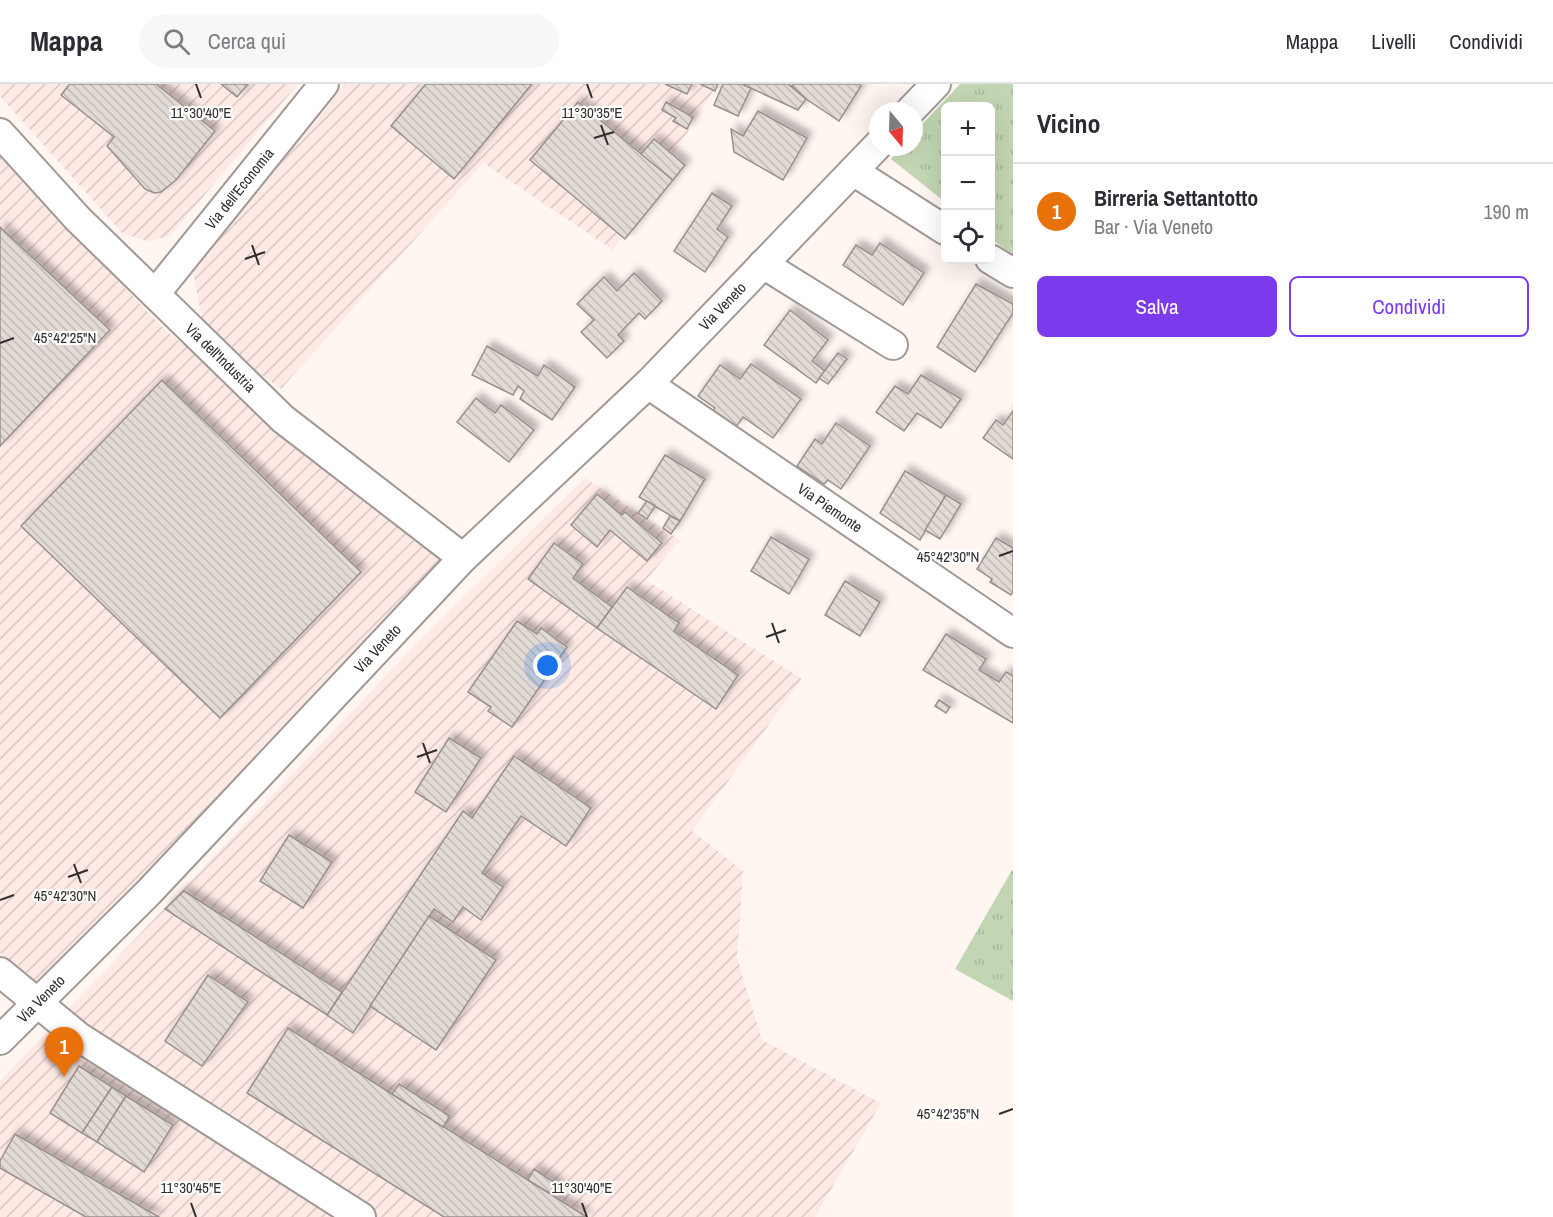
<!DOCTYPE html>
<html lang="it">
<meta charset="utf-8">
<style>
:root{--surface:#fff;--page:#f7f7f7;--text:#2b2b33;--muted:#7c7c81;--line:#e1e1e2;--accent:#7c3aed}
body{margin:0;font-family:"Archivo Narrow",sans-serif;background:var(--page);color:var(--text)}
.controls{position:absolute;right:18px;top:18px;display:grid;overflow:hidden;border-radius:9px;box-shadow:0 6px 24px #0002}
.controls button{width:54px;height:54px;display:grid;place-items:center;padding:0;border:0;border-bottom:2px solid var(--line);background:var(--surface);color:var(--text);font:30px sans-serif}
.compass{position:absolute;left:869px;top:18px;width:54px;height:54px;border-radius:50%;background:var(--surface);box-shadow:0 6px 24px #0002;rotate:161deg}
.you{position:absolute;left:548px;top:582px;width:21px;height:21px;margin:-15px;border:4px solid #fff;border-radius:50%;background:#1a73e8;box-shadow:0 0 0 9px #1a73e833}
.badge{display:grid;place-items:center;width:39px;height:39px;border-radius:50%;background:var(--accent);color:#fff;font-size:20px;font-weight:700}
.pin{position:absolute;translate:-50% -50px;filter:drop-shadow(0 2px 3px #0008)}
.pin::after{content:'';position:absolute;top:32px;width:21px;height:18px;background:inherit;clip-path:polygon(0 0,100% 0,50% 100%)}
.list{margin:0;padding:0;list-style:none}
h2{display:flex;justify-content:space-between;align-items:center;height:78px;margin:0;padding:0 24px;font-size:26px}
h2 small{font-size:20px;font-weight:400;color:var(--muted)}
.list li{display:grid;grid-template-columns:39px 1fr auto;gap:18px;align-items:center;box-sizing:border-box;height:96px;padding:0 24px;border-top:2px solid var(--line)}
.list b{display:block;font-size:22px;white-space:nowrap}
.list p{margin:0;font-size:20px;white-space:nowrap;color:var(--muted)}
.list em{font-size:20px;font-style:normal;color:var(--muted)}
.actions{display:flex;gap:12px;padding:18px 24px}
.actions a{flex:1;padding:14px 0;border:2px solid var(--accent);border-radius:9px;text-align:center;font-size:21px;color:var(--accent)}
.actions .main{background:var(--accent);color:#fff}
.icon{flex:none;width:33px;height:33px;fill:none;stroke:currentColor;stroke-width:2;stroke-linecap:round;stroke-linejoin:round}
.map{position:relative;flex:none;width:1013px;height:1133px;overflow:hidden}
header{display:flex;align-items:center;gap:36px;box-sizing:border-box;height:84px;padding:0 30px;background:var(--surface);border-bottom:2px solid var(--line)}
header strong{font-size:28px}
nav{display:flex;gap:33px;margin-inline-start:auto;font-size:21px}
.search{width:420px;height:54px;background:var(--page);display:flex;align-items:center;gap:15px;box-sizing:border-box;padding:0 21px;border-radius:33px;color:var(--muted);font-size:22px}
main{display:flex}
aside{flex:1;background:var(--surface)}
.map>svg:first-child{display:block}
.industrial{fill:url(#industrial-furrows)}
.grass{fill:url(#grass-tufts)}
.building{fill:url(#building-back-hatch);stroke:#98908c;stroke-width:1.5;filter:url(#shadow)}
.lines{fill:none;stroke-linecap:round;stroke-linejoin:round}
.minor-casing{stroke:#a09894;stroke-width:32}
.minor{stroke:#fff;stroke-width:28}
.ticks{fill:none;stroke:#302d2b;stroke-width:2}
.labels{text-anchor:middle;stroke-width:4.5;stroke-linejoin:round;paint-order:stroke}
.street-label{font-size:15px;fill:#302d2b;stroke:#fff}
.ticks-label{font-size:15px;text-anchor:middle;fill:#302d2b;stroke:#fff;stroke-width:4.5;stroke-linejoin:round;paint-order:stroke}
</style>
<header>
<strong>Mappa</strong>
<div class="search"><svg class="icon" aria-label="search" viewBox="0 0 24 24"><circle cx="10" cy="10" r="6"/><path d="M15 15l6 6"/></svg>Cerca qui</div>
<nav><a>Mappa</a><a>Livelli</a><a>Condividi</a></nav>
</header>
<main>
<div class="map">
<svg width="1013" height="1133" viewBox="0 0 1013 1133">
<defs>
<pattern id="industrial-furrows" width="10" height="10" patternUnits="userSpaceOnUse" patternTransform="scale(1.5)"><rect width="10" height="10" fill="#fee9e5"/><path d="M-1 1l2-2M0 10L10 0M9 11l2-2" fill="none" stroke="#dac8c5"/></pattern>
<pattern id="grass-tufts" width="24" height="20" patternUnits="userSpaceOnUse" patternTransform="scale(1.5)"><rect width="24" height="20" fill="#c2d6b3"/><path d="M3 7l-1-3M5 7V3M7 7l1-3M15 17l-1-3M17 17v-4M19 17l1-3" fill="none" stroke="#a7b89a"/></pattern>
<pattern id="building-back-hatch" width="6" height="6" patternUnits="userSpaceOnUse" patternTransform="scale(1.5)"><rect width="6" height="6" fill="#e2dad5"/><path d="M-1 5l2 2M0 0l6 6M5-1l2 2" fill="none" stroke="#c2bbb7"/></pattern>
<filter id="shadow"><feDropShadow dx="5.5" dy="-5.5" stdDeviation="3" flood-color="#0004"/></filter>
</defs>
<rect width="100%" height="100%" fill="#fff6f2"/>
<g class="industrial">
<path d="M0 0H298L170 152 146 157 122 149 0 12Z"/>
<path d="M345 0H718L613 166 483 79 281 305 205 250 193 188Z"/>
<path d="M0 67 52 128 166 247 394 415 468 478 53 912 0 869Z"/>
<path d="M585 394 680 456 646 496 802 595 692 747 743 787 737 874 762 956 881 1019 815 1133H0V997L421 555Z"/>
</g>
<g class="grass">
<path d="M960 0H1013V172L991 154 990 22H945V118L891 75 901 63H914V49Z"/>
<path d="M1012 786 1013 787V917L955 885Z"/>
</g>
<g class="building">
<path d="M70 0H156L215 47 176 96 161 108 154 109 145 105 107 62 114 53 61 11Z"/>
<path d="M221 0H248L237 13Z"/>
<path d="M426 0H532L454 95 391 42Z"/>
<path d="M665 0H692L687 10Z"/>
<path d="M700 0H718L715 7Z"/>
<path d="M723 0H742L751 4 738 32 714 21Z"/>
<path d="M742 0H788L806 15 798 26Z"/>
<path d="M794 0H859L861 2 839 37 806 15 792 2Z"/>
<path d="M578 18 673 96 625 155 530 76Z"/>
<path d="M666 18 693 33 687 45 673 37 676 34 662 26Z"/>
<path d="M758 27 807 54 783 96 734 68 731 45 743 52Z"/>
<path d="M654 55 685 81 673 96 641 70Z"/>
<path d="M712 109 732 122 717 145 728 153 705 188 674 167Z"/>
<path d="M0 143 110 246 0 362Z"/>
<path d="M880 159 924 189 903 221 843 181 856 161 872 171Z"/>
<path d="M634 189 662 217 645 235 639 229 618 251 624 257 607 274 581 248 594 236 577 220 604 193 617 207Z"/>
<path d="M976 200 1013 220V229L975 288 937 263Z"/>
<path d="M790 226 828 256 812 277 825 287 816 299 764 261Z"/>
<path d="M487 262 538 292 544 281 575 303 552 336 520 315 524 307 518 302 513 311 472 291Z"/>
<path d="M838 269 847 275 828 300 819 294Z"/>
<path d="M751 280 801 315 773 354 743 333 736 343 713 327 715 324 698 312 720 281 740 295Z"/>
<path d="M921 291 961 315 941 344 917 329 904 347 876 328 895 302 908 310Z"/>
<path d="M162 296 361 488 220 634 21 442Z"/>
<path d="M476 314 495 329 501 321 534 346 509 378 457 338Z"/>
<path d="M1013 327V375L983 354 996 336 1003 341Z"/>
<path d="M836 339 870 362 841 405 828 396 824 400 797 382 815 355 822 360Z"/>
<path d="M665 371 705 395 680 437 639 413Z"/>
<path d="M905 387 946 411 920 456 880 429Z"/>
<path d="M597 410 622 431 625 428 662 459 647 477 610 446 597 463 571 441Z"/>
<path d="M946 411 961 420 940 455 925 446Z"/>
<path d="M647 417 655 422 647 435 638 429Z"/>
<path d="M670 432 680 437 671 450 663 444Z"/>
<path d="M771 453 809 475 789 510 751 487Z"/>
<path d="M996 454 1013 464V507L1011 511 990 498 992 495 977 485Z"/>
<path d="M554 459 583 480 573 494 612 523 597 544 528 495Z"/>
<path d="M845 497 880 518 860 552 825 531Z"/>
<path d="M627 503 679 539 674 547 738 591 716 625 597 544Z"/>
<path d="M517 537 537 550 541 544 567 563 512 643 488 627 491 623 468 608Z"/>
<path d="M946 550 986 575 979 586 999 598 1006 588 1013 592V639L923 586Z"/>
<path d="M939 616 950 623 946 629 935 622Z"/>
<path d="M449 654 481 674 446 728 415 708Z"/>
<path d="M514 672 591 724 566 762 521 732 482 789 503 803 481 836 463 823 453 838 434 825 353 949 327 931 463 727 472 734Z"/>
<path d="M289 751 332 778 303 824 260 797Z"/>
<path d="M184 807 342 908 327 931 165 825Z"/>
<path d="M429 832 496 876 436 966 370 922Z"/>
<path d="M208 891 248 918 202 982 165 957Z"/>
<path d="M288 944 528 1096 587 1133H444L247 1009Z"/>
<path d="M79 982 112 1003 82 1049 50 1029Z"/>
<path d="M399 1000 450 1032 443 1043 392 1010Z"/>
<path d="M112 1003 126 1012 97 1058 82 1049Z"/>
<path d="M126 1012 173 1041 144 1088 97 1058Z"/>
<path d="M15 1050 159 1133H86L0 1084V1077Z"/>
<path d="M534 1085 560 1102 554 1112 528 1096Z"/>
</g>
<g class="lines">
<g class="minor-casing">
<g id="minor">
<path d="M910 27 936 0"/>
<path id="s1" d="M0 49 78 135 283 335 463 474"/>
<path d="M853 87 945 146"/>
<path d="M990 175 1013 189"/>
<path d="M763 180 893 261"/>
<path id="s2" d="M155 210 324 0"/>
<path id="s3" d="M648 300 1013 549"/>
<path d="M0 888 79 953 361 1133"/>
<path id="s4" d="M0 956 149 808 463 474 648 300 878 61"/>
</g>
</g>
<use href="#minor" class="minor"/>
</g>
<path class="ticks" d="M196 0 201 14M587 0 592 14M601 41 608 61M594 54 614 48M252 161 259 181M245 175 265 168M0 259 14 254M999 472 1013 467M772 539 779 559M766 553 786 546M423 659 430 679M417 673 437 666M74 780 81 799M68 793 88 786M0 816 14 811M999 1030 1013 1025M191 1119 196 1133M582 1119 587 1133"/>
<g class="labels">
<g class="street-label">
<text dy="5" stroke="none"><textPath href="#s2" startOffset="135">Via dell'Economia</textPath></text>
<text dy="5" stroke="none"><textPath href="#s4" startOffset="1030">Via Veneto</textPath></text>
<text dy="5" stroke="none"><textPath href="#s1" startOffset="315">Via dell'Industria</textPath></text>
<text dy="5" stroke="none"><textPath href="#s3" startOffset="220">Via Piemonte</textPath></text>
<text dy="5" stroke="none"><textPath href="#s4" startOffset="544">Via Veneto</textPath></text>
<text dy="5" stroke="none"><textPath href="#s4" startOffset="58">Via Veneto</textPath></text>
</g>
</g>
<g class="ticks-label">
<text x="201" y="34">11°30'40"E</text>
<text x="592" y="34">11°30'35"E</text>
<text x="65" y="259">45°42'25"N</text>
<text x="948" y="478">45°42'30"N</text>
<text x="65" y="817">45°42'30"N</text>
<text x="948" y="1035">45°42'35"N</text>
<text x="191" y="1109">11°30'45"E</text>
<text x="582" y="1109">11°30'40"E</text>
</g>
</svg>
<div class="controls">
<button>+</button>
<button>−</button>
<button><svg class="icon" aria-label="locate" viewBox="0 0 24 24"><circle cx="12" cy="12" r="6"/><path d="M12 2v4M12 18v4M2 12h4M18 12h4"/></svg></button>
</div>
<svg class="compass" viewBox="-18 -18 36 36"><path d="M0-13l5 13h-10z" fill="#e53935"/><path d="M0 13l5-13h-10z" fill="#7c7c81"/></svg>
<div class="you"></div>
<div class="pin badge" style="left:64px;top:993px;background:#e8710a">1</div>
</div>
<aside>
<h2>Vicino<small></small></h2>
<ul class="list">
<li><span class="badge" style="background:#e8710a">1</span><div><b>Birreria Settantotto</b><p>Bar · Via Veneto</p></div><em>190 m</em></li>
</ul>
<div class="actions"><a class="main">Salva</a><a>Condividi</a></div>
</aside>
</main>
